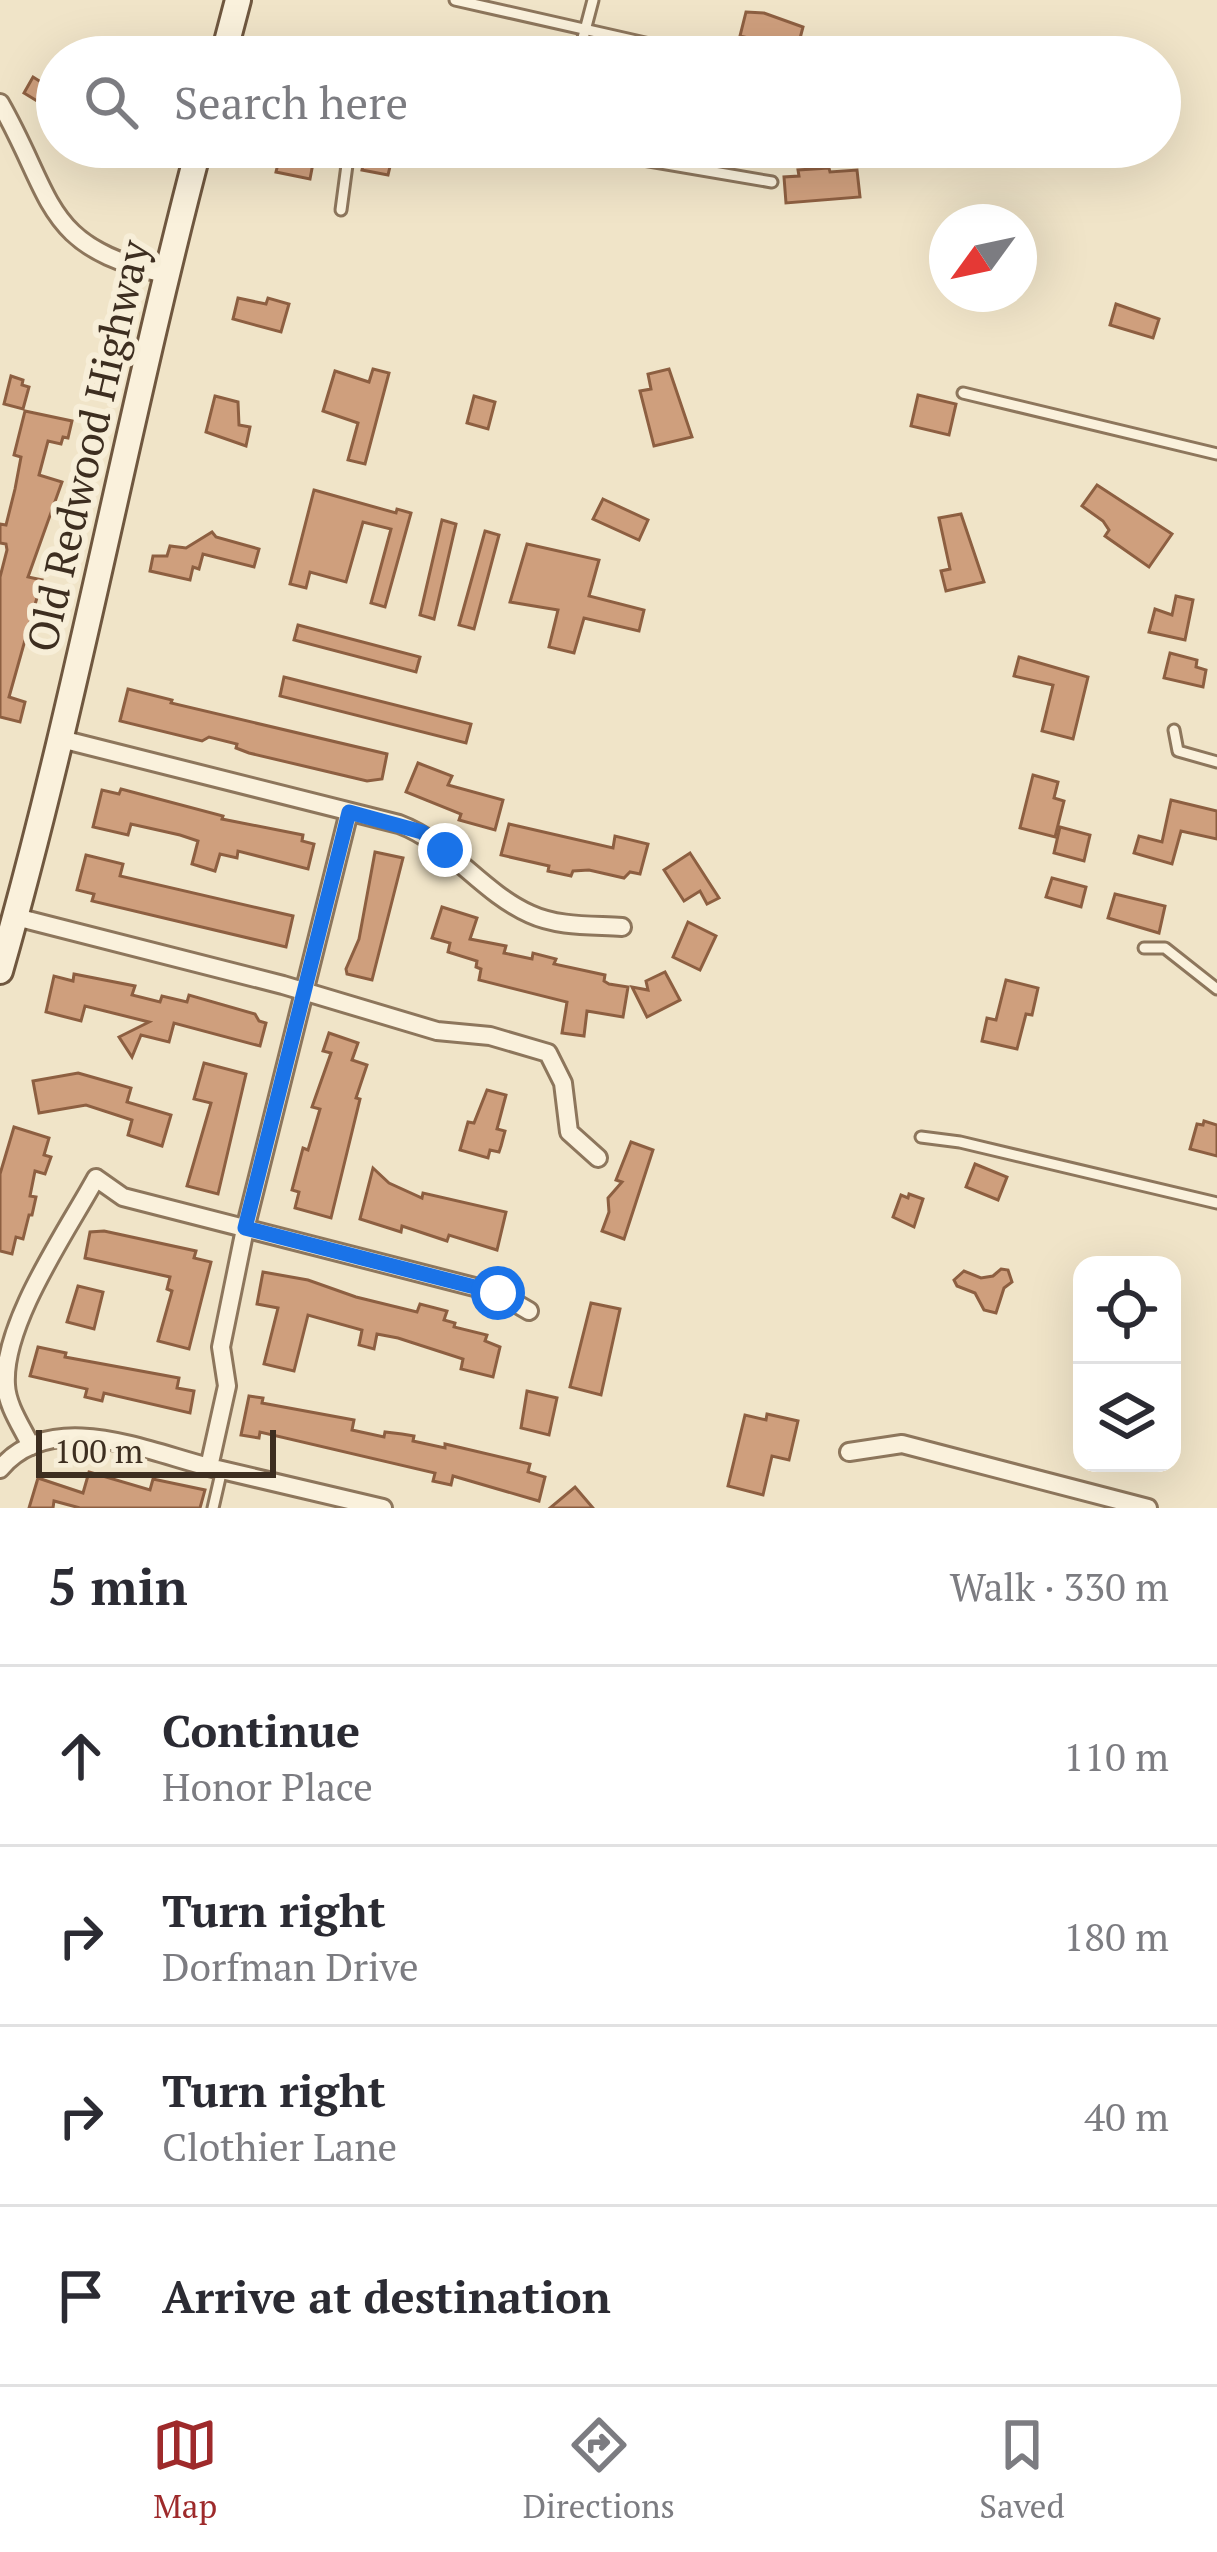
<!DOCTYPE html>
<meta charset="utf-8">
<style>
:root{--surface:#fff;--page:#f7f7f7;--text:#2b2b33;--muted:#7c7c81;--line:#e1e1e2;--accent:#9e2a2b}
body{margin:0;font-family:"PT Serif",serif;background:var(--page);color:var(--text)}
.controls{position:absolute;right:36px;bottom:36px;display:grid;overflow:hidden;border-radius:24px;box-shadow:0 12px 48px #0002}
.controls button{width:108px;height:108px;display:grid;place-items:center;padding:0;border:0;border-bottom:3px solid var(--line);background:var(--surface);color:var(--text);font:60px sans-serif}
.compass{position:absolute;left:929px;top:204px;width:108px;height:108px;border-radius:50%;background:var(--surface);box-shadow:0 12px 48px #0002;rotate:237deg}
.scale{position:absolute;left:36px;bottom:30px;width:240px;box-sizing:border-box;padding-left:12px;border:6px solid #3d2e20;border-top:0;font-size:33px;line-height:42px;white-space:nowrap;color:#3d2e20;-webkit-text-stroke:9px #f7eed8;paint-order:stroke}
.stop{position:absolute;width:36px;height:36px;margin:-27px;border:9px solid #1a73e8;border-radius:50%;background:#fff}
.stop.end{background:#1a73e8;border-color:#fff;box-shadow:0 3px 12px #0008}
.list{margin:0;padding:0;list-style:none}
h2{display:flex;justify-content:space-between;align-items:center;height:156px;margin:0;padding:0 48px;font-size:51px}
h2 small{font-size:39px;font-weight:400;color:var(--muted)}
.list li{display:grid;grid-template-columns:78px 1fr auto;gap:36px;align-items:center;box-sizing:border-box;height:180px;padding:0 48px;border-top:3px solid var(--line)}
.list b{display:block;font-size:45px;white-space:nowrap}
.list p{margin:0;font-size:39px;white-space:nowrap;color:var(--muted)}
.list em{font-size:39px;font-style:normal;color:var(--muted)}
.icon{flex:none;width:66px;height:66px;fill:none;stroke:currentColor;stroke-width:2;stroke-linecap:round;stroke-linejoin:round}
.map{position:relative;flex:none;width:1217px;height:1508px;overflow:hidden}
.search{position:absolute;background:var(--surface);box-shadow:0 12px 48px #0002;left:36px;right:36px;top:36px;height:132px;display:flex;align-items:center;gap:30px;box-sizing:border-box;padding:0 42px;border-radius:66px;color:var(--muted);font-size:45px}
.sheet{height:876px;background:var(--surface)}
nav{display:flex;justify-content:space-around;align-items:center;box-sizing:border-box;height:168px;border-top:3px solid var(--line);background:var(--surface);font-size:33px;color:var(--muted)}
nav a{display:grid;justify-items:center;gap:6px}
nav .on{color:var(--accent)}
.map>svg:first-child{display:block}
.building{fill:#cf9f7d;stroke:#8d5f41;stroke-width:3}
.lines{fill:none;stroke-linecap:round;stroke-linejoin:round}
.service-casing{stroke:#8d765c;stroke-width:15}
.minor-casing{stroke:#8d765c;stroke-width:22}
.secondary-casing{stroke:#6f573f;stroke-width:30}
.service{stroke:#faf1dc;stroke-width:9}
.minor{stroke:#faf1dc;stroke-width:16}
.secondary{stroke:#faf1dc;stroke-width:24}
.route{stroke:#1a73e8;stroke-width:15}
.labels{text-anchor:middle;stroke-width:12;stroke-linejoin:round;paint-order:stroke}
.street-label{font-size:42px;fill:#3d2e20;stroke:#f7eed8}
</style>
<div class="map">
<svg width="1217" height="1508" viewBox="0 0 1217 1508">
<rect width="100%" height="100%" fill="#f0e4c8"/>
<g class="building">
<path d="M746 12 764 13 803 27 797 50 740 36Z"/>
<path d="M33 77 57 92V113L24 93Z"/>
<path d="M282 147H301L299 155 314 158 310 179 276 172Z"/>
<path d="M366 152 392 158 388 175 362 170Z"/>
<path d="M829 168 830 172 857 170 860 197 786 203 784 177 799 176 798 170Z"/>
<path d="M238 298 266 304 268 298 289 304 281 332 233 319Z"/>
<path d="M1116 304 1159 319 1153 338 1110 325Z"/>
<path d="M373 369 389 373 365 464 348 460 358 423 323 411 335 371 369 382Z"/>
<path d="M669 369 692 437 654 446 640 391 651 389 648 374Z"/>
<path d="M11 376 23 380 22 385 29 387 23 409 4 404Z"/>
<path d="M918 395 956 404 949 435 911 426Z"/>
<path d="M215 396 238 402 239 425 250 427 246 446 206 432Z"/>
<path d="M474 396 495 402 488 429 467 423Z"/>
<path d="M25 411 72 421 68 438 63 437 61 444 48 441 39 475 62 482 28 577 42 580 9 697 25 702 20 722 0 717V577L7 550 6 544 0 543V524L6 525 15 489 21 457 14 455Z"/>
<path d="M1097 485 1172 534 1149 567 1105 536 1109 530 1103 521 1082 506Z"/>
<path d="M314 490 396 513 397 509 411 513 385 607 371 603 391 529 363 522 346 582 310 572 306 588 290 584Z"/>
<path d="M603 499 648 520 639 540 593 519Z"/>
<path d="M961 514 984 582 946 591 941 571 950 569 939 518Z"/>
<path d="M442 520 456 524 434 619 420 615Z"/>
<path d="M485 531 499 535 474 629 459 625Z"/>
<path d="M212 532 216 537 259 549 254 567 203 554 199 569 193 567 190 580 150 571 153 556H167L170 546 186 548Z"/>
<path d="M527 544 599 560 589 596 644 610 639 631 584 618 574 653 549 647 558 610 510 602Z"/>
<path d="M1176 596 1193 600 1185 640 1149 632 1155 609 1172 615Z"/>
<path d="M298 625 420 657 416 672 294 640Z"/>
<path d="M1170 653 1197 660 1196 667 1206 670 1203 687 1164 678Z"/>
<path d="M1019 657 1088 677 1073 739 1042 731 1053 685 1014 676Z"/>
<path d="M284 677 471 724 466 743 280 696Z"/>
<path d="M128 689 172 700 171 703 387 754 382 779 367 781 346 776 249 753 236 748 237 744 209 737 202 741 120 721Z"/>
<path d="M418 763 452 776 448 785 503 800 495 830 459 820 461 814 406 792Z"/>
<path d="M1033 775 1058 782 1054 798 1064 801 1055 837 1020 828Z"/>
<path d="M121 789 223 816 222 819 303 835 302 841 314 844 308 869 238 851 237 858 220 854 215 871 192 864 198 841 180 835 131 824 128 835 93 827 102 790 119 794Z"/>
<path d="M1171 800 1217 811V839L1181 831 1172 864 1134 853 1139 836 1162 842Z"/>
<path d="M509 824 613 848 615 836 648 844 640 874 630 872 624 878 589 870 573 871 571 876 548 871 549 866 501 855Z"/>
<path d="M1060 827 1090 835 1084 861 1054 853Z"/>
<path d="M375 852 403 858 372 980 347 974 346 969 359 939Z"/>
<path d="M690 853 719 898 707 904 700 891 684 901 664 870Z"/>
<path d="M86 855 123 864 120 876 293 916 286 947 92 901 94 894 77 890Z"/>
<path d="M1052 878 1086 887 1081 907 1046 897Z"/>
<path d="M1115 894 1165 906 1159 933 1108 918Z"/>
<path d="M442 907 477 918 470 939 506 946 504 953 532 959 533 953 556 959 554 964 605 975 604 981 609 984 628 987 623 1017 587 1011 584 1036 562 1033 567 1002 479 980 481 969 476 967 477 961 448 952 450 943 432 938Z"/>
<path d="M688 922 716 936 700 970 673 957Z"/>
<path d="M665 972 680 1000 647 1017 632 987 648 990 646 981Z"/>
<path d="M74 974 135 986 132 995 160 1002 162 996 187 1002 189 995 255 1014 259 1021 266 1023 260 1046 174 1023 169 1042 141 1035 132 1057 119 1037 149 1022 85 1006 81 1021 46 1012 54 976 73 981Z"/>
<path d="M1006 980 1038 988 1032 1015 1026 1014 1017 1049 982 1041 987 1018 996 1020Z"/>
<path d="M329 1033 358 1043 352 1060 367 1065 356 1098 360 1099 331 1218 295 1208 299 1192 292 1190 303 1148 308 1150 320 1109 312 1107 331 1053 323 1051Z"/>
<path d="M204 1063 246 1074 218 1194 187 1186 211 1103 194 1099Z"/>
<path d="M78 1073 131 1088 127 1102 171 1115 162 1146 128 1135 132 1120 86 1105 39 1113 33 1081Z"/>
<path d="M487 1090 506 1095 497 1129 505 1131 501 1146 499 1152 490 1150 488 1158 460 1150 468 1122 474 1123Z"/>
<path d="M1204 1121 1217 1125V1156L1190 1149 1197 1124 1203 1125Z"/>
<path d="M14 1127 49 1138 44 1155 51 1157 45 1174 35 1171 30 1196 36 1197 32 1215H29L23 1239 16 1237 12 1254 0 1251V1174Z"/>
<path d="M631 1142 653 1150 624 1239 602 1231 609 1212 608 1198 622 1182 616 1180Z"/>
<path d="M975 1164 1007 1177 998 1200 966 1187Z"/>
<path d="M373 1168 389 1183 422 1198 423 1193 506 1212 497 1250 449 1235 447 1241 402 1226 401 1232 360 1219Z"/>
<path d="M909 1194 923 1199 914 1227 893 1217 901 1195 908 1198Z"/>
<path d="M104 1231 196 1251 194 1258 211 1262 189 1349 158 1341 172 1291 167 1289 170 1277 85 1258 90 1232Z"/>
<path d="M1001 1269 1008 1270 1012 1282 1004 1288 996 1313 984 1310 975 1293 957 1286 954 1280 964 1271 981 1278 993 1276Z"/>
<path d="M263 1272 308 1280 356 1297 417 1312 420 1304 447 1311 444 1320 455 1323 454 1327 487 1335 485 1341 500 1347 493 1377 461 1369 463 1359 398 1338 377 1334 374 1349 359 1345 362 1330 308 1315 294 1371 264 1364 278 1308 257 1304Z"/>
<path d="M78 1286 103 1292 94 1329 67 1322Z"/>
<path d="M591 1303 620 1309 601 1395 570 1387Z"/>
<path d="M38 1347 66 1353 65 1357 179 1378 177 1388 194 1391 190 1413 104 1393 102 1401 85 1397 87 1389 30 1376Z"/>
<path d="M527 1391 557 1398 549 1435 521 1428Z"/>
<path d="M249 1396 263 1398 262 1403 354 1420 352 1430 384 1437 385 1432 402 1434 414 1436 413 1441 445 1448V1444L530 1464 528 1472 545 1477 539 1501 453 1476 451 1485 433 1481 435 1473 260 1432 259 1438 241 1435Z"/>
<path d="M767 1414 798 1421 789 1460 772 1456 763 1495 728 1486 745 1415 766 1420Z"/>
<path d="M89 1472 150 1490 153 1479 205 1490 200 1508H80L54 1501 53 1508H29L38 1478 83 1493Z"/>
<path d="M575 1487 593 1508H550Z"/>
</g>
<g class="lines">
<g class="service-casing">
<g id="service">
<path d="M455 0 707 57"/>
<path d="M578 57 593 0"/>
<path d="M324 147 347 165 341 210"/>
<path d="M588 147 608 154 772 182"/>
<path d="M963 393 1217 454"/>
<path d="M1174 730 1178 751 1217 762"/>
<path d="M1144 948H1165L1217 989"/>
<path d="M921 1137 960 1142 1217 1203"/>
<path d="M213 1508 222 1469"/>
</g>
</g>
<g class="minor-casing">
<g id="minor">
<path d="M0 103C55 199 42 247 165 274"/>
<path d="M61 739 399 824C450 843 481 892 530 914 558 927 592 925 622 927"/>
<path d="M349 812 245 1229 221 1347 227 1386 209 1467 383 1508"/>
<path d="M16 917 283 985 437 1031 490 1036 548 1053 563 1083 569 1132 598 1158"/>
<path d="M31 1446C22 1427 7 1406 6 1385 2 1324 67 1231 96 1178L123 1197 498 1293 529 1311"/>
<path d="M849 1452 902 1444 1148 1508"/>
<path d="M0 1469C51 1408 146 1451 209 1467"/>
</g>
</g>
<g class="secondary-casing">
<g id="secondary">
<path d="M223 57 238 0"/>
<path d="M0 971C78 699 127 420 199 147"/>
</g>
</g>
<use href="#service" class="service"/>
<use href="#minor" class="minor"/>
<use href="#secondary" class="secondary"/>
</g>
<g class="lines">
<path class="route" d="M445 850 422 832 349 812 245 1228 498 1293"/>
</g>
<g class="labels">
<g class="street-label">
<text transform="translate(88 446) rotate(-77)" y="15">Old Redwood Highway</text>
</g>
</g>
</svg>
<div class="controls">
<button><svg class="icon" aria-label="locate" viewBox="0 0 24 24"><circle cx="12" cy="12" r="6"/><path d="M12 2v4M12 18v4M2 12h4M18 12h4"/></svg></button>
<button><svg class="icon" aria-label="layers" viewBox="0 0 24 24"><path d="M12 4l9 5-9 5-9-5zM3 14l9 5 9-5"/></svg></button>
</div>
<svg class="compass" viewBox="-18 -18 36 36"><path d="M0-13l5 13h-10z" fill="#e53935"/><path d="M0 13l5-13h-10z" fill="#7c7c81"/></svg>
<div class="scale">100 m</div>
<div class="stop" style="left:498px;top:1293px"></div>
<div class="stop end" style="left:445px;top:850px"></div>
<div class="search"><svg class="icon" aria-label="search" viewBox="0 0 24 24"><circle cx="10" cy="10" r="6"/><path d="M15 15l6 6"/></svg>Search here</div>
</div>
<section class="sheet">
<h2>5 min<small>Walk · 330 m</small></h2>
<ul class="list">
<li><svg class="icon" aria-label="ahead" viewBox="0 0 24 24"><path d="M12 20V5M6 11l6-6 6 6"/></svg><div><b>Continue</b><p>Honor Place</p></div><em>110 m</em></li>
<li><svg class="icon" aria-label="right" viewBox="0 0 24 24"><path d="M7 20v-9h11M14 6l5 5-5 5"/></svg><div><b>Turn right</b><p>Dorfman Drive</p></div><em>180 m</em></li>
<li><svg class="icon" aria-label="right" viewBox="0 0 24 24"><path d="M7 20v-9h11M14 6l5 5-5 5"/></svg><div><b>Turn right</b><p>Clothier Lane</p></div><em>40 m</em></li>
<li><svg class="icon" aria-label="arrive" viewBox="0 0 24 24"><path d="M6 21V4h12l-3 4 3 4H6"/></svg><div><b>Arrive at destination</b></div></li>
</ul>
</section>
<nav>
<a class="on"><svg class="icon" aria-label="map" viewBox="0 0 24 24"><path d="M3 6l6-2 6 2 6-2v14l-6 2-6-2-6 2zM9 4v14M15 6v14"/></svg>Map</a>
<a><svg class="icon" aria-label="directions" viewBox="0 0 24 24"><path d="M12 3l9 9-9 9-9-9zM9 14v-3h6M13 9l2 2-2 2"/></svg>Directions</a>
<a><svg class="icon" aria-label="saved" viewBox="0 0 24 24"><path d="M7 4h10v16l-5-4-5 4z"/></svg>Saved</a>
</nav>
